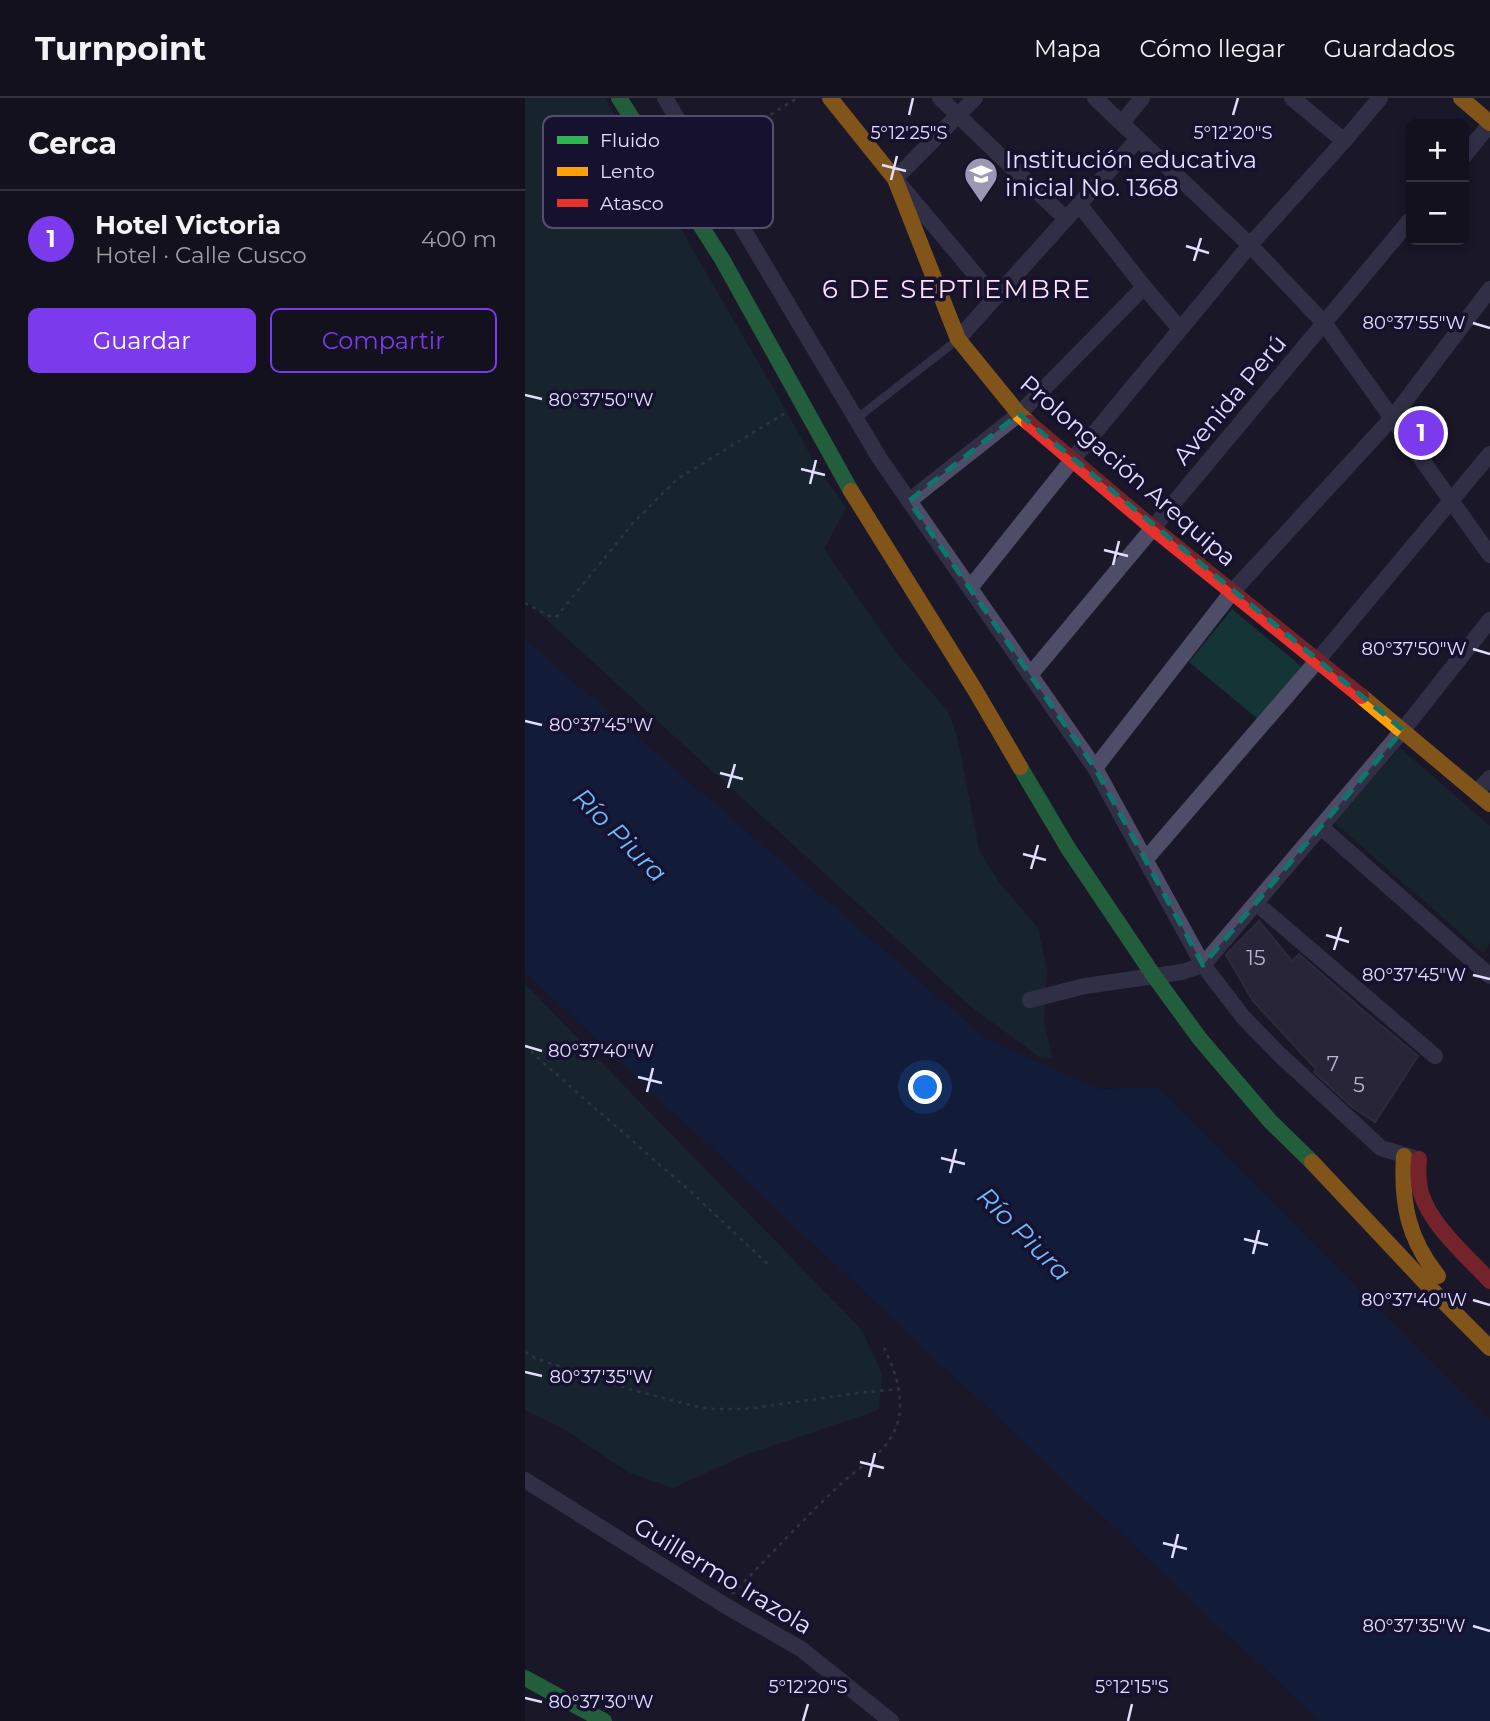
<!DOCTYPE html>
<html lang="es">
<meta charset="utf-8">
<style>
:root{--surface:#14111e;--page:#1d1a27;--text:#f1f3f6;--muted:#9d9da4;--line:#33313c;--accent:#7c3aed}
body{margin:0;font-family:Montserrat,sans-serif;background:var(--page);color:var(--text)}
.controls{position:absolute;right:21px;top:21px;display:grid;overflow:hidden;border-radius:10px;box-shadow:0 4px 10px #0003}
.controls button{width:63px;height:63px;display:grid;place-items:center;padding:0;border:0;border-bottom:2px solid var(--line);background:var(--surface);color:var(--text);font:35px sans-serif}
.you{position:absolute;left:401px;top:990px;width:24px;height:24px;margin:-18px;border:5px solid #fff;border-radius:50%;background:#1a73e8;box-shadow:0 0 0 10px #1a73e833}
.badge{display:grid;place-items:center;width:46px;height:46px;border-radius:50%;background:var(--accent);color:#fff;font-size:23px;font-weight:700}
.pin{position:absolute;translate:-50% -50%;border:4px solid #fff;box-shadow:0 2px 7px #0006}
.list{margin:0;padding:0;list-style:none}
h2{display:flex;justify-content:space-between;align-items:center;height:91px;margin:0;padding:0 28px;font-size:30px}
h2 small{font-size:23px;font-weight:400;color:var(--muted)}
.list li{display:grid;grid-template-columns:46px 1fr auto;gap:21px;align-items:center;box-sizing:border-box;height:98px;padding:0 28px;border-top:2px solid var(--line)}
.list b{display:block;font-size:26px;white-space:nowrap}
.list p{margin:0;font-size:23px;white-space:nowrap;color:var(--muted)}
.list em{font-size:23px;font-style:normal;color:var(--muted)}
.actions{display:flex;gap:14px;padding:21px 28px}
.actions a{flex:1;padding:16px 0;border:2px solid var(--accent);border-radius:10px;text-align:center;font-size:24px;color:var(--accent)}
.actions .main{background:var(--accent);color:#fff}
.map{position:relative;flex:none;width:965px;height:1623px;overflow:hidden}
header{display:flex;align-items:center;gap:42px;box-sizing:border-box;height:98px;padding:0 35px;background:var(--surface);border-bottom:2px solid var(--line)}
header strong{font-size:33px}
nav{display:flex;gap:38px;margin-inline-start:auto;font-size:24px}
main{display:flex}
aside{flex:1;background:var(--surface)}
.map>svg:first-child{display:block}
.green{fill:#143436}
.water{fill:#0a214c}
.building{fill:#393649;stroke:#47425a;stroke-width:2}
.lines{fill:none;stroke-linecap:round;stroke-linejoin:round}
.path{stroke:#485666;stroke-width:2.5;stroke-dasharray:3.5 5;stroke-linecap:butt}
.lane{stroke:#4e4d68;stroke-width:8}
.street{stroke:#4e4d68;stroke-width:16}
.fast{stroke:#30b455;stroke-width:16}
.slow{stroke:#ff9f0a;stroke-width:16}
.jam{stroke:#e5322d;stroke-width:16}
.marked{fill:none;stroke:#0f766e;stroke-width:5;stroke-dasharray:14 9;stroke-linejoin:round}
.ticks{fill:none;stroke:#e2deff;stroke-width:2.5}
.labels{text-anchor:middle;stroke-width:7;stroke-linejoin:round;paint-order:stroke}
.number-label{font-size:21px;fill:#b8b4d2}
.poi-label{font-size:24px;fill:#e2deff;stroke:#16112e;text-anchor:start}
.street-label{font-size:24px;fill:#e2deff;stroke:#16112e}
.neighbourhood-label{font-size:26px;letter-spacing:2px;fill:#ffe0f4;stroke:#16112e}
.water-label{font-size:26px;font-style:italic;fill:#6cbbff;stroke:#16112e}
.key{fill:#16112e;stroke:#534e6d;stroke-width:2}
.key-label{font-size:19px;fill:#e2deff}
.ticks-label{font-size:18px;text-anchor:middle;fill:#e2deff;stroke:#16112e;stroke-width:7;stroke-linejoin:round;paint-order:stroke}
</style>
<header>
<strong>Turnpoint</strong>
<nav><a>Mapa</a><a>Cómo llegar</a><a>Guardados</a></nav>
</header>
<main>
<aside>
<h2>Cerca<small></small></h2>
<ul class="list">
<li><span class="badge">1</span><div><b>Hotel Victoria</b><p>Hotel · Calle Cusco</p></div><em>400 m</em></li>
</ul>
<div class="actions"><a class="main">Guardar</a><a>Compartir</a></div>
</aside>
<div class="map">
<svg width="965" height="1623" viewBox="0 0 965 1623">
<rect width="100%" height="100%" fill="#1a1728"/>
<g class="green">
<path d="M0 0H80L252 297 290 365 321 410 299 451 372 556 423 613 433 642 454 752 475 786 513 830 522 873 519 922 527 960 517 961 445 908 0 502Z"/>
<path d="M707 511 777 569 734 622 664 564Z"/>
<path d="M875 650 965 728V845L958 855 809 724Z"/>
<path d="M0 886 336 1231 357 1275 354 1312 220 1357 148 1390 103 1374 39 1331 0 1312Z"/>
</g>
<path class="water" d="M0 542 460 940 573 991 633 990 965 1323V1623H795L0 874Z"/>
<path class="building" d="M734 823 767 863 774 856 840 914 893 958 850 1024 827 1009 789 974 791 971 728 903 701 857Z"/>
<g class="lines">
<g class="path">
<path d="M188 53 272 0"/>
<path d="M0 505 26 519 32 518 109 424 152 381 262 314"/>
<path d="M0 947 15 962 166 1094 246 1169"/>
<path d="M0 1254 12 1261 104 1291 168 1308 188 1311H221L333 1295 374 1291"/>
<path d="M207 1496C244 1459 279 1420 317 1385 335 1368 360 1356 370 1332 381 1305 372 1275 359 1250"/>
</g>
<path class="lane" d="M331 321 431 243"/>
<g class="street">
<path d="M140 0 355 361 570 670 678 867 718 919 755 957 856 1050 889 1060"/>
<path d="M415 0 541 121"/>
<path d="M450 0 370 81 470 200"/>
<path d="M570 0 725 147 799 225 965 457"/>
<path d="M767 0 819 43"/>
<path d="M597 25 617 0"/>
<path d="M939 58 965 26"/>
<path d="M554 106 619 189 655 231"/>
<path d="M433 241 613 41"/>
<path d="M384 403 494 316 619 189"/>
<path d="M445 490 548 361 725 147 819 43 855 0"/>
<path d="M505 577 886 121"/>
<path d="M570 670 707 494 868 319 965 191"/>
<path d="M952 694 965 680"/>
<path d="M796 729 965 878"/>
<path d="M621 761 792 563 965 356"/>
<path d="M731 805 910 958"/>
<path d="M505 902 560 888 657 874 678 867 878 632 965 522"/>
<path d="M0 1382 201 1508 276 1551 366 1623"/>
</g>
<g class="fast">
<path d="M94 0 197 161 326 393"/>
<path d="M495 669 543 750 629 878 675 941 745 1023 787 1064"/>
<path d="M0 1580 79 1623"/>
</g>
<g class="slow">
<path d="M305 0 370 81 433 241 494 316 504 325"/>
<path d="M936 0 965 25"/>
<path d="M326 393 450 592 495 669"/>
<path d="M836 598 965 706"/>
<path d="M879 1058C876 1105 883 1141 913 1178"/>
<path d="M787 1064 909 1194 965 1250"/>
</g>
<g class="jam">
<path d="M504 325 628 430 836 598"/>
<path d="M894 1061C893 1072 893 1084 896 1095 906 1128 942 1158 965 1183"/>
</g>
</g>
<path d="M0 0H965V1623H0ZM494 316 878 632 678 867 570 670 384 403Z" fill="#1a1728" fill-opacity=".55" fill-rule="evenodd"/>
<path class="marked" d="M494 316 878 632 678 867 570 670 384 403Z"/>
<path class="ticks" d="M384 17 388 0M708 17 713 0M357 67 381 73M366 82 372 58M661 148 684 155M669 163 676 140M948 225 965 230M0 297 17 301M276 371 300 377M285 386 291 362M579 452 603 458M588 467 594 443M948 551 965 556M0 623 17 627M195 675 218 681M203 690 210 666M498 756 521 762M506 771 513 747M801 837 824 844M809 852 816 829M948 877 965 881M0 948 17 953M113 979 137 985M122 994 128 970M416 1060 440 1066M425 1075 431 1051M719 1141 743 1147M728 1156 734 1132M948 1202 965 1207M0 1274 17 1278M335 1364 359 1370M344 1379 350 1355M638 1445 662 1451M647 1460 653 1436M948 1528 965 1533M0 1600 17 1604M278 1623 283 1606M603 1623 607 1606"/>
<defs>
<g id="school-pin" transform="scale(1.75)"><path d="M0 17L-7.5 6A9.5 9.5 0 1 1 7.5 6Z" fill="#9c98b4" stroke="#16112e"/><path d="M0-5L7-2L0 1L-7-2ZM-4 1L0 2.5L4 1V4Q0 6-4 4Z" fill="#fff"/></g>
</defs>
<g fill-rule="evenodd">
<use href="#school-pin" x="456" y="76"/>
</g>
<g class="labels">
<g class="number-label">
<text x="731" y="867">15</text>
<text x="808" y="973">7</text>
<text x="834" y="994">5</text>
</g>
<g class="poi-label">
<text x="480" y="70">Institución educativa<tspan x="480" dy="28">inicial No. 1368</tspan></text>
</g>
<g class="street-label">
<text transform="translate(705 302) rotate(-50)" y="8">Avenida Perú</text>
<text transform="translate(603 373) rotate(41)" y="8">Prolongación Arequipa</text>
<text transform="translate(198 1478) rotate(31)" y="8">Guillermo Irazola</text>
</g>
<g class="neighbourhood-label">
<text x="432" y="200">6 DE SEPTIEMBRE</text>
</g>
<g class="water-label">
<text transform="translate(95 737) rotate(45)" y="9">Río Piura</text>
<text transform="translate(499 1136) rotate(45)" y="9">Río Piura</text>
</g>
</g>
<rect x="18" y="18" width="230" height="112" rx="10" class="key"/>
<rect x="32" y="38" width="31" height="8" fill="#30b455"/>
<rect x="32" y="69" width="31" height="9" fill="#ff9f0a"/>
<rect x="32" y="101" width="31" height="8" fill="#e5322d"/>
<g class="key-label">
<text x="75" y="49">Fluido</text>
<text x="75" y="80">Lento</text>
<text x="75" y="112">Atasco</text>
</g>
<g class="ticks-label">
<text x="384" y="41">5°12'25"S</text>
<text x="708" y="41">5°12'20"S</text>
<text x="889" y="231">80°37'55"W</text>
<text x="76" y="308">80°37'50"W</text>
<text x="889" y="557">80°37'50"W</text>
<text x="76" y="633">80°37'45"W</text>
<text x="889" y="883">80°37'45"W</text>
<text x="76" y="959">80°37'40"W</text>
<text x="889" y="1208">80°37'40"W</text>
<text x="76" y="1285">80°37'35"W</text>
<text x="889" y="1534">80°37'35"W</text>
<text x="283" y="1595">5°12'20"S</text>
<text x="607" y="1595">5°12'15"S</text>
<text x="76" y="1610">80°37'30"W</text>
</g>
</svg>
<div class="controls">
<button>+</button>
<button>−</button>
</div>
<div class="you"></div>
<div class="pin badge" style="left:896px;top:335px">1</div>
</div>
</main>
